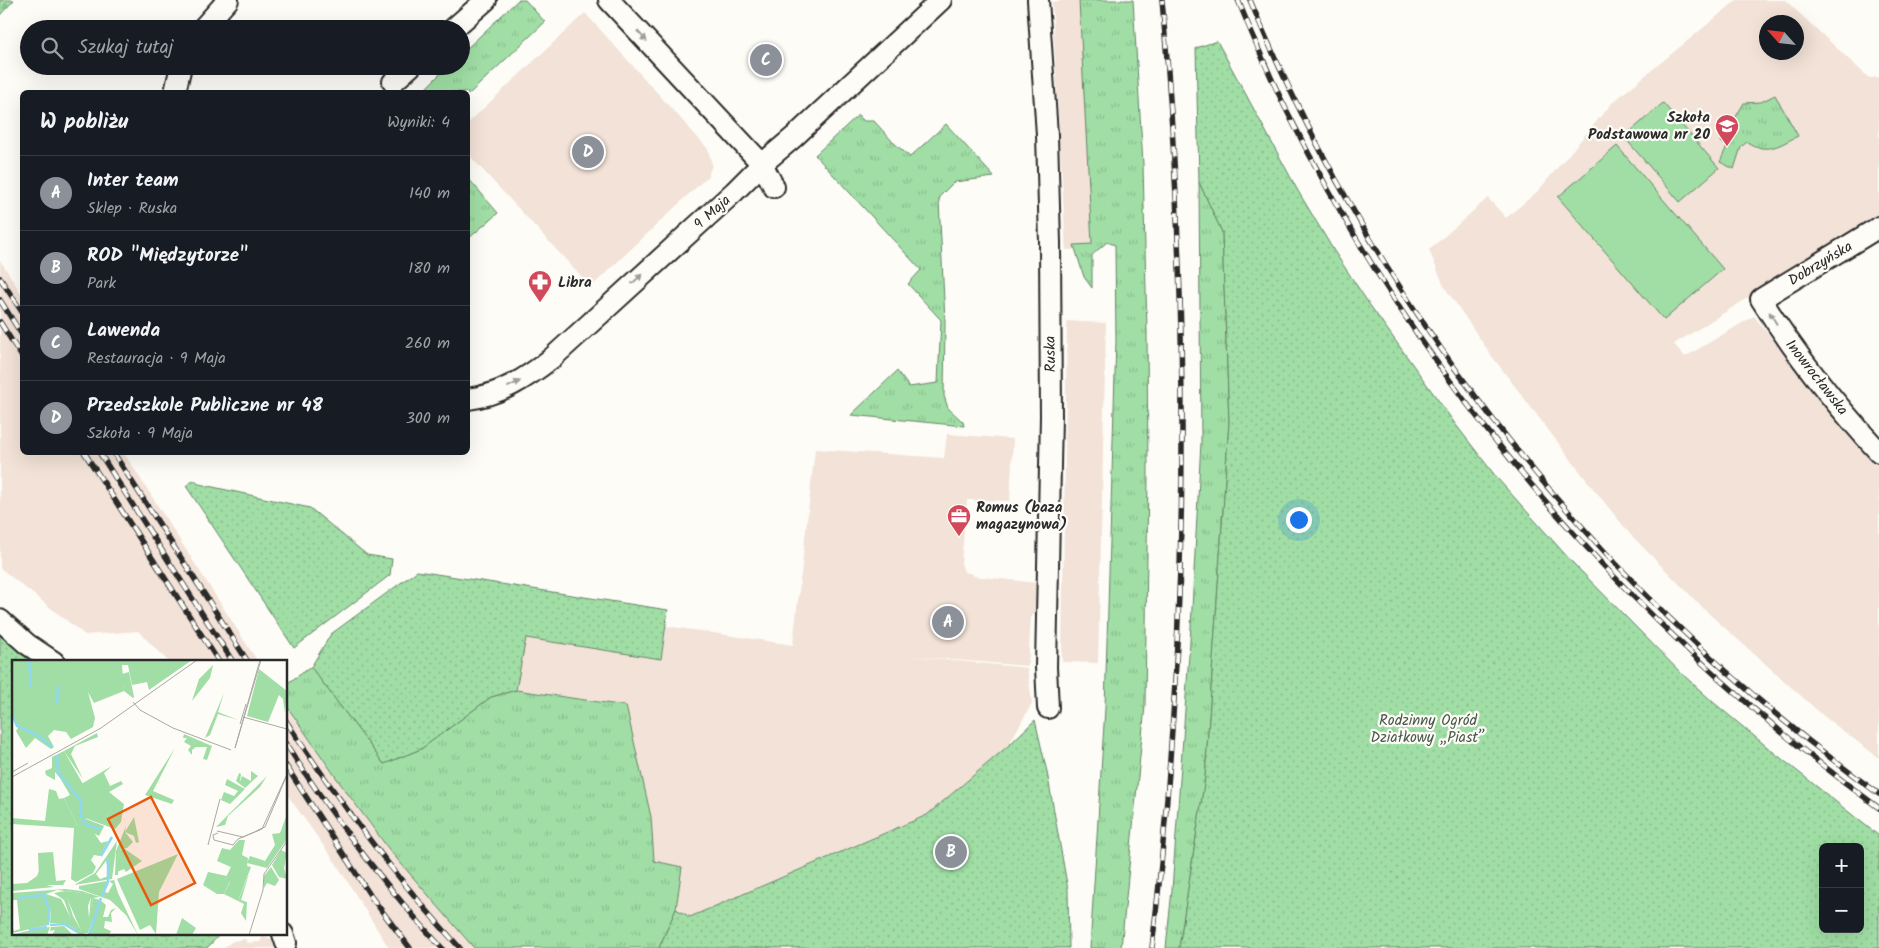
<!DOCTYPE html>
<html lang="pl">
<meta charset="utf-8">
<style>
:root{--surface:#171b24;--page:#242831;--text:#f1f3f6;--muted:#9ea1a6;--line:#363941;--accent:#8c9099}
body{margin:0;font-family:Kalam,sans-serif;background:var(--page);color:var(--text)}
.controls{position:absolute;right:15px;bottom:15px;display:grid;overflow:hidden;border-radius:8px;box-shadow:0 5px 20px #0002}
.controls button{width:45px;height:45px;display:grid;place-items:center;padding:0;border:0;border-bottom:1px solid var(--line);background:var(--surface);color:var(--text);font:25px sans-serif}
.compass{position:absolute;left:1759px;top:15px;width:45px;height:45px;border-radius:50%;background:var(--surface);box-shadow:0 5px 20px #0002;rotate:297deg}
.you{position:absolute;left:1298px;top:519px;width:18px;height:18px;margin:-12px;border:4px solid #fff;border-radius:50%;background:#1a73e8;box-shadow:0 0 0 8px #1a73e833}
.badge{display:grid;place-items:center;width:32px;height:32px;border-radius:50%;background:var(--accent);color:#fff;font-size:16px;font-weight:700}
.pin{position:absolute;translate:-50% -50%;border:2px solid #fff;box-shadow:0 1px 5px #0006}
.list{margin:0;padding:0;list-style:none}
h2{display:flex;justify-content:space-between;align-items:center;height:65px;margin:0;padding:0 20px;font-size:21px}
h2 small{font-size:16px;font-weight:400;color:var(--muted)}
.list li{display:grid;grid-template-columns:32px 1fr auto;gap:15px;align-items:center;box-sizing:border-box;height:75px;padding:0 20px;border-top:1px solid var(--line)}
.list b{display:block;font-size:19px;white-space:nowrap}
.list p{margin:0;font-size:16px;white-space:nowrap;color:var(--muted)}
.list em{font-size:16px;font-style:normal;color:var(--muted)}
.icon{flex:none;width:28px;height:28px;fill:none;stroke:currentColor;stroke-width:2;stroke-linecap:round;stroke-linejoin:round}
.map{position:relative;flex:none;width:1879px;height:948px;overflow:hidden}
.search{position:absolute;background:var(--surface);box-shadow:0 5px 20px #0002;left:20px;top:20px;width:450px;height:55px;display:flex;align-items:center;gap:12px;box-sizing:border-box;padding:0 18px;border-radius:28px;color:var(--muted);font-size:19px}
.panel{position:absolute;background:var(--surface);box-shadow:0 5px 20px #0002;left:20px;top:90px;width:450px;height:365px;border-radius:8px}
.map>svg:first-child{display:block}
.built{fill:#f2e2d7;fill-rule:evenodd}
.grass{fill:url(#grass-tufts);stroke:#668468}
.forest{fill:url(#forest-firs);stroke:#668468}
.garden{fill:url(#garden-dots);stroke:#668468;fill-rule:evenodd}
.pitch{fill:#a0dea5;stroke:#668468}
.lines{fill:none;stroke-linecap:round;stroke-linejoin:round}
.street-casing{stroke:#2b2b2b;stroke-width:24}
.street{stroke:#fdfcf7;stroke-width:20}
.rail-casing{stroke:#2b2b2b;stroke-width:5.5}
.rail{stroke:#fdfcf7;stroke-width:4;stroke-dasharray:11;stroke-linecap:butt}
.oneway{fill:#9e9e9b}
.labels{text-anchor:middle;stroke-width:4.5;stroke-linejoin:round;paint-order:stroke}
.poi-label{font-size:15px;font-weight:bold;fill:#2b2b2b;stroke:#fdfcf7;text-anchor:start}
.street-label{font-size:15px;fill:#2b2b2b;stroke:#fdfcf7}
.park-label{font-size:15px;fill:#48584a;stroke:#fdfcf7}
.inset-river{fill:none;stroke:#90d8f1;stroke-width:2.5}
.inset-road{fill:none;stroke:#a9a8a5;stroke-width:1}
.view{fill:#e8590c;fill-opacity:0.15;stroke:#e8590c;stroke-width:2.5}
.inset-edge{fill:none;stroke:#2b2b2b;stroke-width:2.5}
</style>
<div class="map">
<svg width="1879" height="948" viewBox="0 0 1879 948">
<defs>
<pattern id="grass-tufts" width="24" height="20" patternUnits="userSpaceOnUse" patternTransform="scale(1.25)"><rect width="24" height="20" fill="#a0dea5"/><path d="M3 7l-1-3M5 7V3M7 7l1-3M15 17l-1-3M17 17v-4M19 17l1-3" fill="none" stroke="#8abf8e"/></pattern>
<pattern id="forest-firs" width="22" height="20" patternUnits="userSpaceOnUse" patternTransform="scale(1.25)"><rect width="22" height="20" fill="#a0dea5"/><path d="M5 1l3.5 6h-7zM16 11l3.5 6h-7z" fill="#8abf8e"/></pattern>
<pattern id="garden-dots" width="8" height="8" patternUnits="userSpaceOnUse" patternTransform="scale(1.25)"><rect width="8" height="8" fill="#a0dea5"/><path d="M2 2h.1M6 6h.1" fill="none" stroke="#8abf8e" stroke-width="1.8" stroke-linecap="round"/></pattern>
</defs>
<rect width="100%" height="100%" fill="#fdfcf7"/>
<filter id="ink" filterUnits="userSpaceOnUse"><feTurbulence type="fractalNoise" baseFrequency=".02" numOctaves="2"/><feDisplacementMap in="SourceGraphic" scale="10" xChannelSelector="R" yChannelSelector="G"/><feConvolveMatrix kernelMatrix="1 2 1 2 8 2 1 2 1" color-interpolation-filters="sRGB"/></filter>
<g filter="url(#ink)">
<g class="built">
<path d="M1070 0H1086L1091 13 1103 248 1066 250 1052 2Z"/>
<path d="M1737 0H1785L1869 78 1879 77V216L1674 344 1685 357 1754 316 1842 427 1879 468V758L1826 718 1707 612 1630 534 1592 487 1491 355 1444 286 1429 250 1488 198 1506 218 1538 191 1612 103ZM1766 22H1796V52H1766Z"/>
<path d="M585 13 708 149 712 165 708 176 591 287 468 154V123Z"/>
<path d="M0 260 22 295V452L124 453 258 662H169L138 631 85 635 0 568Z"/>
<path d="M1067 321 1106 323 1098 663 1062 662Z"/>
<path d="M947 434 1013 439 1010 501 967 500 961 563 964 572 973 574V576L1037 583V615H1031L1028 666 899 655 1027 668 1032 703 1008 746 927 815 689 918 676 909 682 867 654 861 651 817 626 706 516 690 526 638 661 659 666 626 793 645 815 449 944 458Z"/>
<path d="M286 705 342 786 391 852 474 948H389L336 863 286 793Z"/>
<path d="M263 936 276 941 282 948H223L233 941 245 939 247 943 260 942Z"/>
</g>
<g class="grass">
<path d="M518 0H525L545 22 468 95V92H422L448 66H461V54Z"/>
<path d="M1079 0H1133L1143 164 1147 332 1148 475 1145 706 1121 948H1090L1105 708 1116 340 1115 245 1107 242 1092 255V288L1084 277 1074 245 1092 244Z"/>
<path d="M1775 95 1798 136C1779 145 1768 155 1747 142L1741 147 1734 169 1720 162 1727 146 1721 142 1744 103 1761 102Z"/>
<path d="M858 115 864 121H874L893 142 910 157 946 124 994 177 954 182 941 195 939 200 945 321 944 396 948 408 963 422 964 426 851 415 897 371 909 387 938 383 941 320 908 284 921 270 815 155Z"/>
<path d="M468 178 498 213 468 239Z"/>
<path d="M1199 182 1222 232 1229 422 1205 778 1179 948H1166L1172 890 1191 627 1201 442Z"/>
<path d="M311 667 384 764 421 749 491 697 516 690 626 706 651 817 654 861 682 867 676 909 659 948H474L391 852 342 786 286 705V684Z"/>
</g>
<path class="forest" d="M0 0H14L0 15Z"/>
<g class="garden">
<path d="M1217 41 1298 191 1334 251 1369 304 1456 425 1497 478 1571 561 1680 672 1713 702 1772 751 1879 836V948H1179L1205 778 1229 422 1222 232 1199 182 1196 48ZM1823 847H1860V929H1823Z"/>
<path d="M193 480 199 484 310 508 367 555 392 559 390 575 294 648 186 486Z"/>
<path d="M417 571 668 610 661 659 526 638 516 690 491 697 421 749 384 764 311 667 331 634Z"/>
<path d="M0 630 38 662H14V934H220L207 948H0Z"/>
<path d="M1035 720 1047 772 1068 890 1069 948H659L676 909 690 917 927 815 1008 746Z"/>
</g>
<g class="pitch">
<path d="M1663 103 1719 168 1680 202 1624 137Z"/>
<path d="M1617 146 1723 269 1664 320 1558 197Z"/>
</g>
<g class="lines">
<g class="street-casing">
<g id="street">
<path d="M609 0 762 164 774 187"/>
<path d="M1038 0 1047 135 1050 243 1051 416 1046 667 1048 708"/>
<path d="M202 29 228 0"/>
<path d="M453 29 486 0"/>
<path d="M393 82 411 66"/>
<path d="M175 92 181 66"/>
<path d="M1879 227 1761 299C1795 354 1835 404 1879 452"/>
<path d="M468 399C500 395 527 378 552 358L734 192 762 164 794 137 941 0"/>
<path d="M0 620 27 644 54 662"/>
<path d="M283 934 286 943"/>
</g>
</g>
<use href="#street" class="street"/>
<g class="rail-casing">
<g id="rail">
<path d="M1238 0C1254 39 1270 78 1289 115 1427 393 1629 625 1879 808"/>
<path d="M1250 0C1381 316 1601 594 1879 794"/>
<path d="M0 278 22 312"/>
<path d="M0 300 22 335"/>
<path d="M0 322 22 357"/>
<path d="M84 452 219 662"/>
<path d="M99 452 233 662"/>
<path d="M113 452 248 662"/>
<path d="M286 721C339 802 395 877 460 948"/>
<path d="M286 744C332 816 384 885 442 948"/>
<path d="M286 766 372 898 410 948"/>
<path d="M1152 948C1189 634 1191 315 1162 0"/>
</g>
</g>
<use href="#rail" class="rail"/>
</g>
<defs><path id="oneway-solid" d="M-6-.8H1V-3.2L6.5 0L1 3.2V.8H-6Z" transform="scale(1.25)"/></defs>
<g class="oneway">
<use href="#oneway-solid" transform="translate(642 36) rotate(47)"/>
<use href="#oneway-solid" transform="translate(637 279) rotate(-42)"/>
<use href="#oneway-solid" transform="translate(1773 318) rotate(-122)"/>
<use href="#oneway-solid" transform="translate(514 384) rotate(-26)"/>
</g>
</g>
<defs>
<g id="school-pin" transform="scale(1.25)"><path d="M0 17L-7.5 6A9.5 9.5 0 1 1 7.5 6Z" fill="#d1495b" stroke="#fdfcf7"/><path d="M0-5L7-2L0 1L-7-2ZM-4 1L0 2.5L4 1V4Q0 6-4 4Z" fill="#fff"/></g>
<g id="pharmacy-pin" transform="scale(1.25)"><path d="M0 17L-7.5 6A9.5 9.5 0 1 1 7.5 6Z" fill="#d1495b" stroke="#fdfcf7"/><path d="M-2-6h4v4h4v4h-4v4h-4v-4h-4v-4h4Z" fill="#fff"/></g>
<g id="office-pin" transform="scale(1.25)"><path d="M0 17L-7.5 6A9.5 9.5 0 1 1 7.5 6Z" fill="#d1495b" stroke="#fdfcf7"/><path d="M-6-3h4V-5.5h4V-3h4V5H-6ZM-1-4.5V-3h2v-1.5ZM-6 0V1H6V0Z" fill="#fff"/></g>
</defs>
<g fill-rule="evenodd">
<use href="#school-pin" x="1727" y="126"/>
<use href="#pharmacy-pin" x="540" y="282"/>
<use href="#office-pin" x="959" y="516"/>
</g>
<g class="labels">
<g class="poi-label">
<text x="1710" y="122" text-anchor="end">Szkoła<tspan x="1710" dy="17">Podstawowa nr 20</tspan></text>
<text x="558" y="287">Libra</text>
<text x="976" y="512">Romus (baza<tspan x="976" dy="17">magazynowa)</tspan></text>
</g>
<g class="street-label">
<text transform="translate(712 212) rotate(-42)" y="5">9 Maja</text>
<text transform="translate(1820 263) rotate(-31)" y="5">Dobrzyńska</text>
<text transform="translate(1050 354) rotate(-91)" y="5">Ruska</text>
<text transform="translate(1817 377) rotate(52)" y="5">Inowrocławska</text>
</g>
<g class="park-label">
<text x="1428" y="725">Rodzinny Ogród<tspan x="1428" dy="17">Działkowy „Piast”</tspan></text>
</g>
</g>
<g transform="translate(12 660)">
<rect width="275" height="275" fill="#fdfcf7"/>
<path d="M0 0H180L137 30 135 22 120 25 116 5H110L112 31 82 43 76 32 83 58 81 67 59 79 54 72 42 70 36 76 42 87 39 89 23 78 14 88 4 71 6 68 0 57ZM247 9 275 31 273 53 271 39 267 35 256 62 235 56ZM212 33 206 52 226 60 206 54 198 75 193 78ZM85 73 86 77 63 86 59 94 71 119 52 91ZM172 74 200 86 195 100 191 99 195 87H184L180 90V95L176 90 179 86 172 82 175 78H171ZM52 91 71 124 59 130 71 144 74 159 92 166 87 176 65 165 52 138 58 135 48 118 43 112V120L34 115 33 111 40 108V97ZM239 111 246 116 233 128 224 121 227 113 229 114 228 122 230 116 239 121ZM275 154V179L255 208 235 203 238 196 253 201 263 185 260 174 268 173ZM114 166 113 172 121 182 115 188 107 190 106 215H103L104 191ZM105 181 100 219 62 225 83 213ZM94 201 97 216 88 219 84 214ZM269 190 275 193 272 208 275 219 267 217 260 205ZM259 207 267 220 263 226 255 223 252 228V216ZM27 211 31 224 42 227 0 231V224L15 223 25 216ZM196 212 215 216 213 219 218 221 212 234H205L191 225ZM102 220 106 233 126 275 114 255 98 240 67 229V226L95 221 93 232 96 233 101 224 97 221ZM53 229 70 231 88 237 81 238 77 261 79 234 45 230 34 234 39 249 37 265 0 273V265L2 271 8 269 5 240H0V233ZM55 237 61 256 70 272 75 275H68L52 265H38L52 263 63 270 52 240ZM88 240 94 245 91 257H96L99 250 104 248 99 253 100 262 93 261 92 268 99 271 97 275H76ZM170 258 184 268 180 275H164Z" fill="#a0dea5" fill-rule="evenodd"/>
<path d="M201 5 198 18 180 41 187 19ZM117 12 122 37 121 38 112 31 110 14ZM163 88 141 131 162 140 160 144 133 135ZM255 116 248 127 216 156 213 165 204 167ZM237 214 229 240 235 242 234 261 229 253 232 244 226 241Z" fill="#a0dea5"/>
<path d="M100 106 92 113 98 126 109 121 111 124 97 132 112 144 109 162 103 169 73 158 69 153 70 142 59 130ZM215 119 233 129 218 144 209 140 212 132 222 136 226 131 213 125ZM37 129 44 131 47 139 52 138 65 165 80 170 89 183 96 181 88 196 82 195 79 200 84 207 81 213 64 222 59 219 62 168 0 164V158L33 161ZM122 157 127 182 124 183 122 176 113 172ZM227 180H233L230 195 236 198 235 206 239 207 226 241 212 234 218 222 213 219 219 207 205 201 210 188 218 190ZM113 189 130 201 114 212 112 209 105 212 107 190ZM41 192 44 221 54 220 51 225H31L27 218 26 193ZM166 194 147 232 144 274 138 265 128 270 105 219ZM53 231 80 234 76 246 77 258 81 238 88 240 76 273H70L55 238 52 240 42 233ZM34 234 49 239 65 270 52 263H38L39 249 35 245ZM52 266 61 275H40L43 270 38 271 39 267ZM38 267 35 275H0L15 271Z" fill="#a0dea5"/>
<path class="inset-river" d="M17 0 19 27M45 44 46 25M0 54 5 66 24 74 40 87M45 95 46 113 69 141V153M68 154 74 165 90 169M89 196 100 177M90 236 96 222V200M7 240 10 237 32 235 37 249 36 263M38 265 52 264 66 272M17 270 35 267M77 275 89 238"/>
<path class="inset-road" d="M121 42 128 50 161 68 219 90M231 57 275 69M228 64 234 44M223 88 249 0M223 88 248 0M0 112 16 103M0 117 89 68 185 0M246 170 253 167 275 115M205 171 231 177 247 170M206 173 201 175 202 180 221 185 226 179 250 169 275 114M196 185 208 139M237 275 251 230 252 214 275 181"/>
<path class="view" d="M139 137 183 223 139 245 96 159Z"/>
<rect width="275" height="275" class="inset-edge"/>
</g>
</svg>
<div class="controls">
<button>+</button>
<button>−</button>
</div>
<svg class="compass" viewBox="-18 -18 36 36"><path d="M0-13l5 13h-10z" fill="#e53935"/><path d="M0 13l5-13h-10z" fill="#9ea1a6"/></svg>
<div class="you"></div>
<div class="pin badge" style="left:948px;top:622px">A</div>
<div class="pin badge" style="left:951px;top:852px">B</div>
<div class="pin badge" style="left:766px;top:60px">C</div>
<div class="pin badge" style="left:588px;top:152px">D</div>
<div class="search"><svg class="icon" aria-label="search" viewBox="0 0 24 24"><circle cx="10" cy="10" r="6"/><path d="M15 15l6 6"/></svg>Szukaj tutaj</div>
<section class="panel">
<h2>W pobliżu<small>Wyniki: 4</small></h2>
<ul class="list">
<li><span class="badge">A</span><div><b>Inter team</b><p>Sklep · Ruska</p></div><em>140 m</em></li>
<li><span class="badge">B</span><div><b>ROD &quot;Międzytorze&quot;</b><p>Park</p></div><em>180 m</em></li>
<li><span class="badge">C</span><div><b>Lawenda</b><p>Restauracja · 9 Maja</p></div><em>260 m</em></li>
<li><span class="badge">D</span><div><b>Przedszkole Publiczne nr 48</b><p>Szkoła · 9 Maja</p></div><em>300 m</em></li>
</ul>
</section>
</div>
